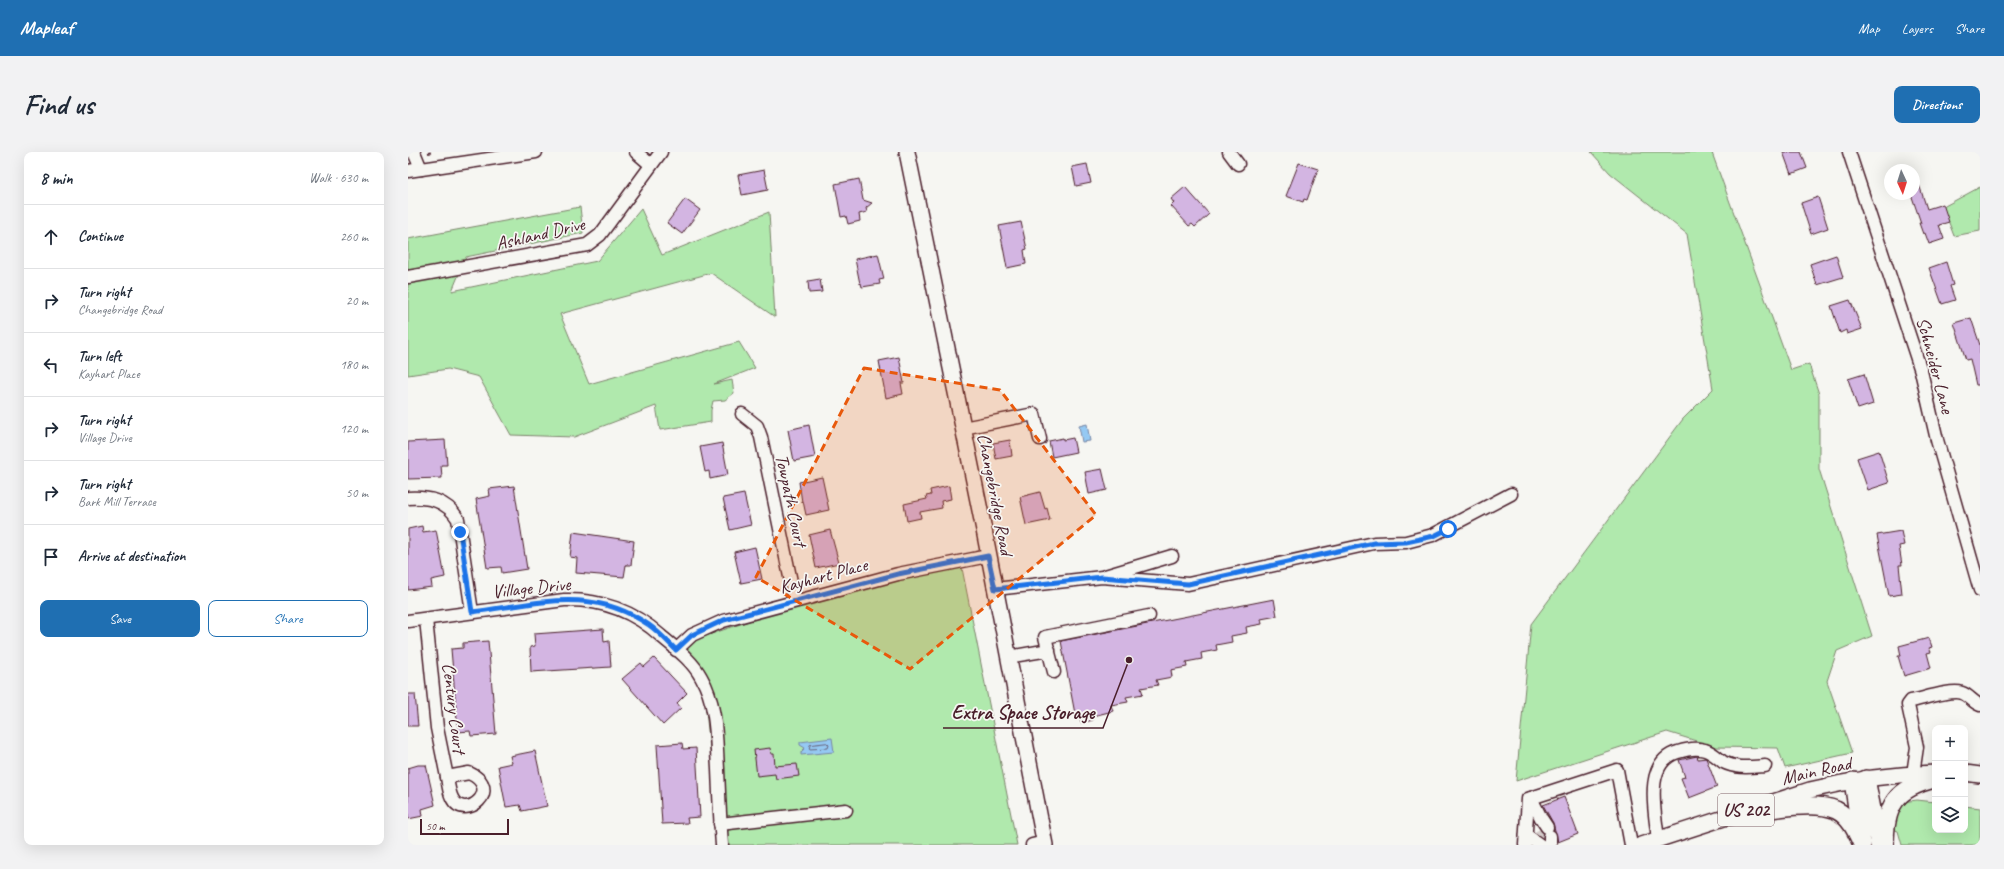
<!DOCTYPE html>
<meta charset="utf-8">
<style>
:root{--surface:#fff;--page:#f2f2f3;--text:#1f2937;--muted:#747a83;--line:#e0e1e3;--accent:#1f6fb2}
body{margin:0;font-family:Caveat,sans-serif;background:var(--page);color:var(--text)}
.controls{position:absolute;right:12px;bottom:12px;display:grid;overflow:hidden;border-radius:8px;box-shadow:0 4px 16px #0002}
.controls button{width:36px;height:36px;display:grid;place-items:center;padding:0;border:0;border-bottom:1px solid var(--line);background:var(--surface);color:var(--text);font:20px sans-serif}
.compass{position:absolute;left:1476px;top:12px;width:36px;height:36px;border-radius:50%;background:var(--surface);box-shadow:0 4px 16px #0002;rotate:176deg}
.scale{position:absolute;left:12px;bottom:10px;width:89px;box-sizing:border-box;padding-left:4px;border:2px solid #4a1f2b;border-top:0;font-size:11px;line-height:14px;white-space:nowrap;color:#4a1f2b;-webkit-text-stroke:3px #f6f6f2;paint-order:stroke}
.stop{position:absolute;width:12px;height:12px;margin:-9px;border:3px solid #1a73e8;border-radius:50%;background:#fff}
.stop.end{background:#1a73e8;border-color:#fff;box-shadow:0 1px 4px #0008}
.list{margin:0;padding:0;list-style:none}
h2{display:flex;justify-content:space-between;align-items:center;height:52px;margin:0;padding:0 16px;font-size:17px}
h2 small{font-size:13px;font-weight:400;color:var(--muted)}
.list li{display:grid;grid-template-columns:26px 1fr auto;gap:12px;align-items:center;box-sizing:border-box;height:64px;padding:0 16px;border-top:1px solid var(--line)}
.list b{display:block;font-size:15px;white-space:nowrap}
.list p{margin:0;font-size:13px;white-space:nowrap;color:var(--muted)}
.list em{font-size:13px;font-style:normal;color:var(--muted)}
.actions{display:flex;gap:8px;padding:12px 16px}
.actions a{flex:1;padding:9px 0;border:1px solid var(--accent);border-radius:8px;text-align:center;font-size:14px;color:var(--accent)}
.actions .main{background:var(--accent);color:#fff}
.icon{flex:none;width:22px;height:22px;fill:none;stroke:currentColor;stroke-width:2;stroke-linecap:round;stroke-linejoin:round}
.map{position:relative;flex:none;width:1572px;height:693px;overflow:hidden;border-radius:8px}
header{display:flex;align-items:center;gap:24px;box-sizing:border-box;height:56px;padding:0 20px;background:var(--accent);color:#fff}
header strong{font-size:19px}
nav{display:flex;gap:22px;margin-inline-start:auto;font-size:14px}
.intro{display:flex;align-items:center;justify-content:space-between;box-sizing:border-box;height:96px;padding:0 24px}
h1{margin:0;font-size:28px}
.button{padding:10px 18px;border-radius:8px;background:var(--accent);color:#fff;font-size:14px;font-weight:700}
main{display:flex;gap:24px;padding:0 24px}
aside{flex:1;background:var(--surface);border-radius:8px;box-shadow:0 4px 16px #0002}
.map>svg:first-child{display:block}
.green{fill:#b0e9ad;stroke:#7d846c}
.water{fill:#95c9f3;stroke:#7785a3}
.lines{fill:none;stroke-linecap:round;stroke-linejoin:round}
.shore{stroke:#68637b;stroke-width:1}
.building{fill:#d3b5e2;stroke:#4a1f2b}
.minor-tunnel{stroke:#d4cbca;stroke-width:12;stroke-dasharray:12 6;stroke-linecap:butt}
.minor-casing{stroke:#4a1f2b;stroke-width:15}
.major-casing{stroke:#4a1f2b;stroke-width:18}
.highway-casing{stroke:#4a1f2b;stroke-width:20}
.path{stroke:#4a1f2b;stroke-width:2;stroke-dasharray:3 3;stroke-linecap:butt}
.minor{stroke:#f6f6f2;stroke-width:12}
.major{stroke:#f6f6f2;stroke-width:15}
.highway{stroke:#f6f6f2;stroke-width:17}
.route{stroke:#1a73e8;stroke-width:5}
.marked{fill:#e8590c;fill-opacity:0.2;stroke:#e8590c;stroke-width:3;stroke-dasharray:8 5;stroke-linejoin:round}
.labels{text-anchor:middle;stroke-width:3.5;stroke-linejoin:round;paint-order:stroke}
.shield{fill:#f6f6f2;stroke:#7e6067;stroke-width:1}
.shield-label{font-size:18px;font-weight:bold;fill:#4a1f2b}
.street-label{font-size:19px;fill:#4a1f2b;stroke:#f6f6f2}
.leader{fill:none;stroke:#4a1f2b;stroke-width:1.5}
.callout-dot{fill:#4a1f2b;stroke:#f6f6f2;stroke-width:1.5}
.callout-label{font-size:20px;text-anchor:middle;font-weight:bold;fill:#4a1f2b;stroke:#f6f6f2;stroke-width:3.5;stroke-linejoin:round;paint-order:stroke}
</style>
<header>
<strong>Mapleaf</strong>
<nav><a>Map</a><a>Layers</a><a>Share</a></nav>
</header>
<div class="intro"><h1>Find us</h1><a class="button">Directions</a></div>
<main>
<aside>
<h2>8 min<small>Walk · 630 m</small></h2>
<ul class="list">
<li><svg class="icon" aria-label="ahead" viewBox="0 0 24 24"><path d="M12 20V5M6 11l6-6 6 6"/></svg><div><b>Continue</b></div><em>260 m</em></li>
<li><svg class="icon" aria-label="right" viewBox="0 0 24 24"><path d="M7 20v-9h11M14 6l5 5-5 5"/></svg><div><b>Turn right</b><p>Changebridge Road</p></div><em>20 m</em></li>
<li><svg class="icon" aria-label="left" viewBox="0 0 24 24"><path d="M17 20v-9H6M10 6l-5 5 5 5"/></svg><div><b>Turn left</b><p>Kayhart Place</p></div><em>180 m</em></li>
<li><svg class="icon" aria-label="right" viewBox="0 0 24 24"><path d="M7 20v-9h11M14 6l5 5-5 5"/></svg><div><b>Turn right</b><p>Village Drive</p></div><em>120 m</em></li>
<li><svg class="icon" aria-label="right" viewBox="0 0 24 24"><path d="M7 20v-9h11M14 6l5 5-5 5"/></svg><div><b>Turn right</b><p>Bark Mill Terrace</p></div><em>50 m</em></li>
<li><svg class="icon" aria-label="arrive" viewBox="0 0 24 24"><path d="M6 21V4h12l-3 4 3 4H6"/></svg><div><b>Arrive at destination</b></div></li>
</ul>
<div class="actions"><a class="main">Save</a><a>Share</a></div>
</aside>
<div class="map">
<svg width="1572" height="693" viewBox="0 0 1572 693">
<rect width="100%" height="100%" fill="#f6f6f2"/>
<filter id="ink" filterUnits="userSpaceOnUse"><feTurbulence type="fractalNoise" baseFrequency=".025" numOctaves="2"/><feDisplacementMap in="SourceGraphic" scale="8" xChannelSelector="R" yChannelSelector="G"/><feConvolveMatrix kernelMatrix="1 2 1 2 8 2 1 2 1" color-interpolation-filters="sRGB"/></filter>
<g filter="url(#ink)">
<g class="green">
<path d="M1183 0H1308L1304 1 1383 218 1401 212 1411 242V317L1464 484 1429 499 1419 529 1444 601 1377 616 1370 596 1308 595 1259 580 1108 629 1123 472 1275 267 1305 237 1279 82 1202 21Z"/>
<path d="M1572 35V79L1546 84 1535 55Z"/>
<path d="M172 55 175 81 58 105 44 139 189 109 233 57 254 103 361 60 367 165 303 121 152 162 181 232 331 190 347 216 306 232 324 228 326 241 317 248 305 249 303 258V270L252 278 248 254 166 285 103 283 71 225 40 217 0 223V87Z"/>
<path d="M552 406 609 693H312L296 540 271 493 476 423Z"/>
<path d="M1509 648 1527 650V678H1557V654L1572 656V693H1494L1490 679 1434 658Z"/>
</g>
<g class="water">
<path d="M679 272 682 289 674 290 671 274Z"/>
<path d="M424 586 426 600 393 603V600L397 596 392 593V590Z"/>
</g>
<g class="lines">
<path class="shore" d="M419 591 421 593 420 596 401 597 402 593Z"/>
</g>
<g class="building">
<path d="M1375 0H1393L1399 16 1383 22Z"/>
<path d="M891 11 910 17 899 48 896 47 895 50 878 44Z"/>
<path d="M679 12 683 31 668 34 664 15Z"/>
<path d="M356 18 360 38 334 43 330 23Z"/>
<path d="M1506 23H1508L1519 57 1535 52 1541 70 1531 73 1536 87 1521 92 1517 81 1515 82 1511 71H1513L1503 42H1506Z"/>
<path d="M451 27 455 48 464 51 458 56 459 60 451 62 452 69 440 72 438 64 433 65 427 32Z"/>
<path d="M777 35 801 62 787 75 784 72 781 74 763 54 766 51 763 47Z"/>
<path d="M1410 45 1420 76 1403 82 1393 51Z"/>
<path d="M277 47 292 58 274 82 259 71Z"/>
<path d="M613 70 619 97 616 98 618 112 599 116 591 74Z"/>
<path d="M470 102 476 127 471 128 472 132 454 135 453 131 452 132 447 107Z"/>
<path d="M1428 103 1435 125 1409 133 1402 112Z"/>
<path d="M1538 110 1545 133 1542 134 1547 148 1534 152 1521 116Z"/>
<path d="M412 127 414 140 401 141 400 129Z"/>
<path d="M1442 148 1454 177 1439 182 1438 178 1432 181 1423 154Z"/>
<path d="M1563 166 1572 193V233H1568L1562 207 1558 208 1546 171Z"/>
<path d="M491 205 496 231H493L495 242 478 246 471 209Z"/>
<path d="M1456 222 1465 252 1450 257 1440 227Z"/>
<path d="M401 273 407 305 386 309 380 278Z"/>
<path d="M655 286V288L665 286 668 300 644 305 641 289Z"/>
<path d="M37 288 39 313H33L34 326 0 327V290Z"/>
<path d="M602 288 604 304 588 307 585 291Z"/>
<path d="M314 291 320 323 302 327 301 319 297 320 292 295Z"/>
<path d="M1471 299 1481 331 1460 338 1449 306Z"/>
<path d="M694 317 699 338 681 342 677 320Z"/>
<path d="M414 325 421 358 398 363 395 349 394 350 391 330Z"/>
<path d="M106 334 119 417 94 421 93 415 79 416 68 347 82 344 81 337Z"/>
<path d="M541 334 543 347 533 349 534 356 512 360 513 366 499 369 496 352 519 347 518 344 523 343 522 338Z"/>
<path d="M632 340 637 357 639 356 642 368 618 373 612 345Z"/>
<path d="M336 342 343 373 322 378 315 346Z"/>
<path d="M14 374 15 380 28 378 37 425 23 428 24 435 0 438V377Z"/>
<path d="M422 378 431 411 408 416 401 383Z"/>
<path d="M1493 379 1496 393 1491 394 1494 413H1491L1494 442 1481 444 1469 383Z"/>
<path d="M165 380 226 389 223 413H218L216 425 168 421 169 406 162 405Z"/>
<path d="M347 395 354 427 333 431 326 400Z"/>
<path d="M866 447 869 464 853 467 854 472 838 475 839 481 823 484 824 490 808 493 809 498 793 501 794 507 778 510 779 515 763 518 764 525 748 528 750 533 733 536 735 542 718 545 720 550 703 553 705 559 685 564V568L673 571 672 566 668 567 653 489Z"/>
<path d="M195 477 196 490 201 489 203 515 123 520 122 495 127 494 126 482Z"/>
<path d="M1521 486 1524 495 1521 496 1523 500 1519 501 1523 516 1496 524 1490 504H1493L1491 494Z"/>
<path d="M80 489 88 582 63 584 62 579 50 580 43 497 55 496V491Z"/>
<path d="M246 506 279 541 269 551 273 556 255 573 214 527 233 511 236 515Z"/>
<path d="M0 542H7L10 574H0Z"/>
<path d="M274 591 275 597 288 596 292 665 279 666 280 671 254 672 249 593Z"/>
<path d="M362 596 363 602H366L367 614 389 612 391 624 368 627 367 622 349 624 346 598Z"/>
<path d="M127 599 139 654 114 659 112 653 98 655 90 614 104 611 102 604Z"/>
<path d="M1289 604 1290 607 1298 606 1309 635 1281 646 1273 626 1277 625 1271 608Z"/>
<path d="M10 613H18L27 653 14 657 15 664 0 667V616Z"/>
<path d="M1156 645 1170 682 1150 690 1145 671 1135 653Z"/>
</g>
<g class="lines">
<path class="minor-tunnel" d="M1133 677 1137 687"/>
<g class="minor-casing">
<g id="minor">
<path d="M6 0 13 17"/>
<path d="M228 0 243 13"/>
<path d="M821 0 830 12"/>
<path d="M1441 0 1513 219 1529 288 1572 438"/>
<path d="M0 19 128 0"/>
<path d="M0 125 179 93 192 83 253 0"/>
<path d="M334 262 349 274 353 285 387 449"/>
<path d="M555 276 626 262 632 287"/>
<path d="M0 346C22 345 38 348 50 367L64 460"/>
<path d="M697 424 764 404"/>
<path d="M587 437 694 425 780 432 966 391 998 390 1025 383 1103 342"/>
<path d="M18 467 29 576 39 625"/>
<path d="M0 469 156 448C192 447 226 459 253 484 267 496 284 508 293 525 309 552 308 586 310 617 311 642 312 668 314 693"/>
<path d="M268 498 284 483 315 469 490 422 580 404"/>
<path d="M600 505 641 498"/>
<path d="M646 520 637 485 741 464"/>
<path d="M61 621C97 637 56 671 44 646 41 640 40 632 39 625Z"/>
<path d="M1505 622 1509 595 1501 558 1500 553 1503 549C1514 547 1544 537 1554 541 1561 543 1564 550 1572 553"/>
<path d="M1123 646 1133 666 1139 675"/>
<path d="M312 672 438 658"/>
<path d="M1118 683 1132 693"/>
<path d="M1142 684V693"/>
<path d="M1250 687C1247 660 1235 610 1270 600 1279 597 1288 595 1297 598 1304 600 1310 606 1315 610 1329 617 1342 615 1357 614"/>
<path d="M624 693 637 690"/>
<path d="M1117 693 1120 647 1209 618 1223 693"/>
</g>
</g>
<g class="major-casing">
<g id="major">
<path d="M499 0 576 378 637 693"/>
<path d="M1557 621 1572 623"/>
<path d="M1233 693 1402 638C1443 628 1485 622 1527 621"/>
</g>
</g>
<g class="highway-casing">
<g id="highway">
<path d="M1458 627 1471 693"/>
<path d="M1445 629 1453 683"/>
<path d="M1321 664C1348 660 1404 647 1428 658 1442 665 1448 679 1454 692"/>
<path d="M1477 693C1477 653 1488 636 1527 627"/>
</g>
</g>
<path class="path" d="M20 1 25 0"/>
<use href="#minor" class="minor"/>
<use href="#major" class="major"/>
<use href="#highway" class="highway"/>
</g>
</g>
<g class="lines" filter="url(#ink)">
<path class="route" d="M52 380 64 460C129 452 183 433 241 473 251 480 259 489 268 498L284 483 316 468 490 422 580 404 587 437 694 425 780 432 966 391 998 390 1026 384 1040 377"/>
</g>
<path class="marked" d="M456 216 592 238 688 363 502 517 348 425Z"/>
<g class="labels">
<rect class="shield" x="1310" y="642" width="56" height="32" rx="3"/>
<g class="shield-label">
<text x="1338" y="664">US 202</text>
</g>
<g class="street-label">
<text transform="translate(132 81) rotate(-13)" y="7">Ashland Drive</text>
<text transform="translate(1528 213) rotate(75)" y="7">Schneider Lane</text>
<text transform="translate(588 342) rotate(79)" y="7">Changebridge Road</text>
<text transform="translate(384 348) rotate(78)" y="7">Towpath Court</text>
<text transform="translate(415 423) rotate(-15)" y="7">Kayhart Place</text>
<text transform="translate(123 435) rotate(-6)" y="7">Village Drive</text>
<text transform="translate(47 556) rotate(83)" y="7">Century Court</text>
<text transform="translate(1408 618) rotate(-13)" y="7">Main Road</text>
</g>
</g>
<path class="leader" d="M721 508L695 576H535"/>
<circle class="callout-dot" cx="721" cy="508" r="4"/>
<g class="callout-label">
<text x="615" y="567">Extra Space Storage</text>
</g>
</svg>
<div class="controls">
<button>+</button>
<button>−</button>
<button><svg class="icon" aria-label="layers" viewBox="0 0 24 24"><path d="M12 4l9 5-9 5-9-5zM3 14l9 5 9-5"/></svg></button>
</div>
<svg class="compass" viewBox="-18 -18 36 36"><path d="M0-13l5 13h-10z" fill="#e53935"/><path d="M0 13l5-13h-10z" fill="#747a83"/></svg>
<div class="scale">50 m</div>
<div class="stop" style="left:1040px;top:377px"></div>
<div class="stop end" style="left:52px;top:380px"></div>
</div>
</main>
